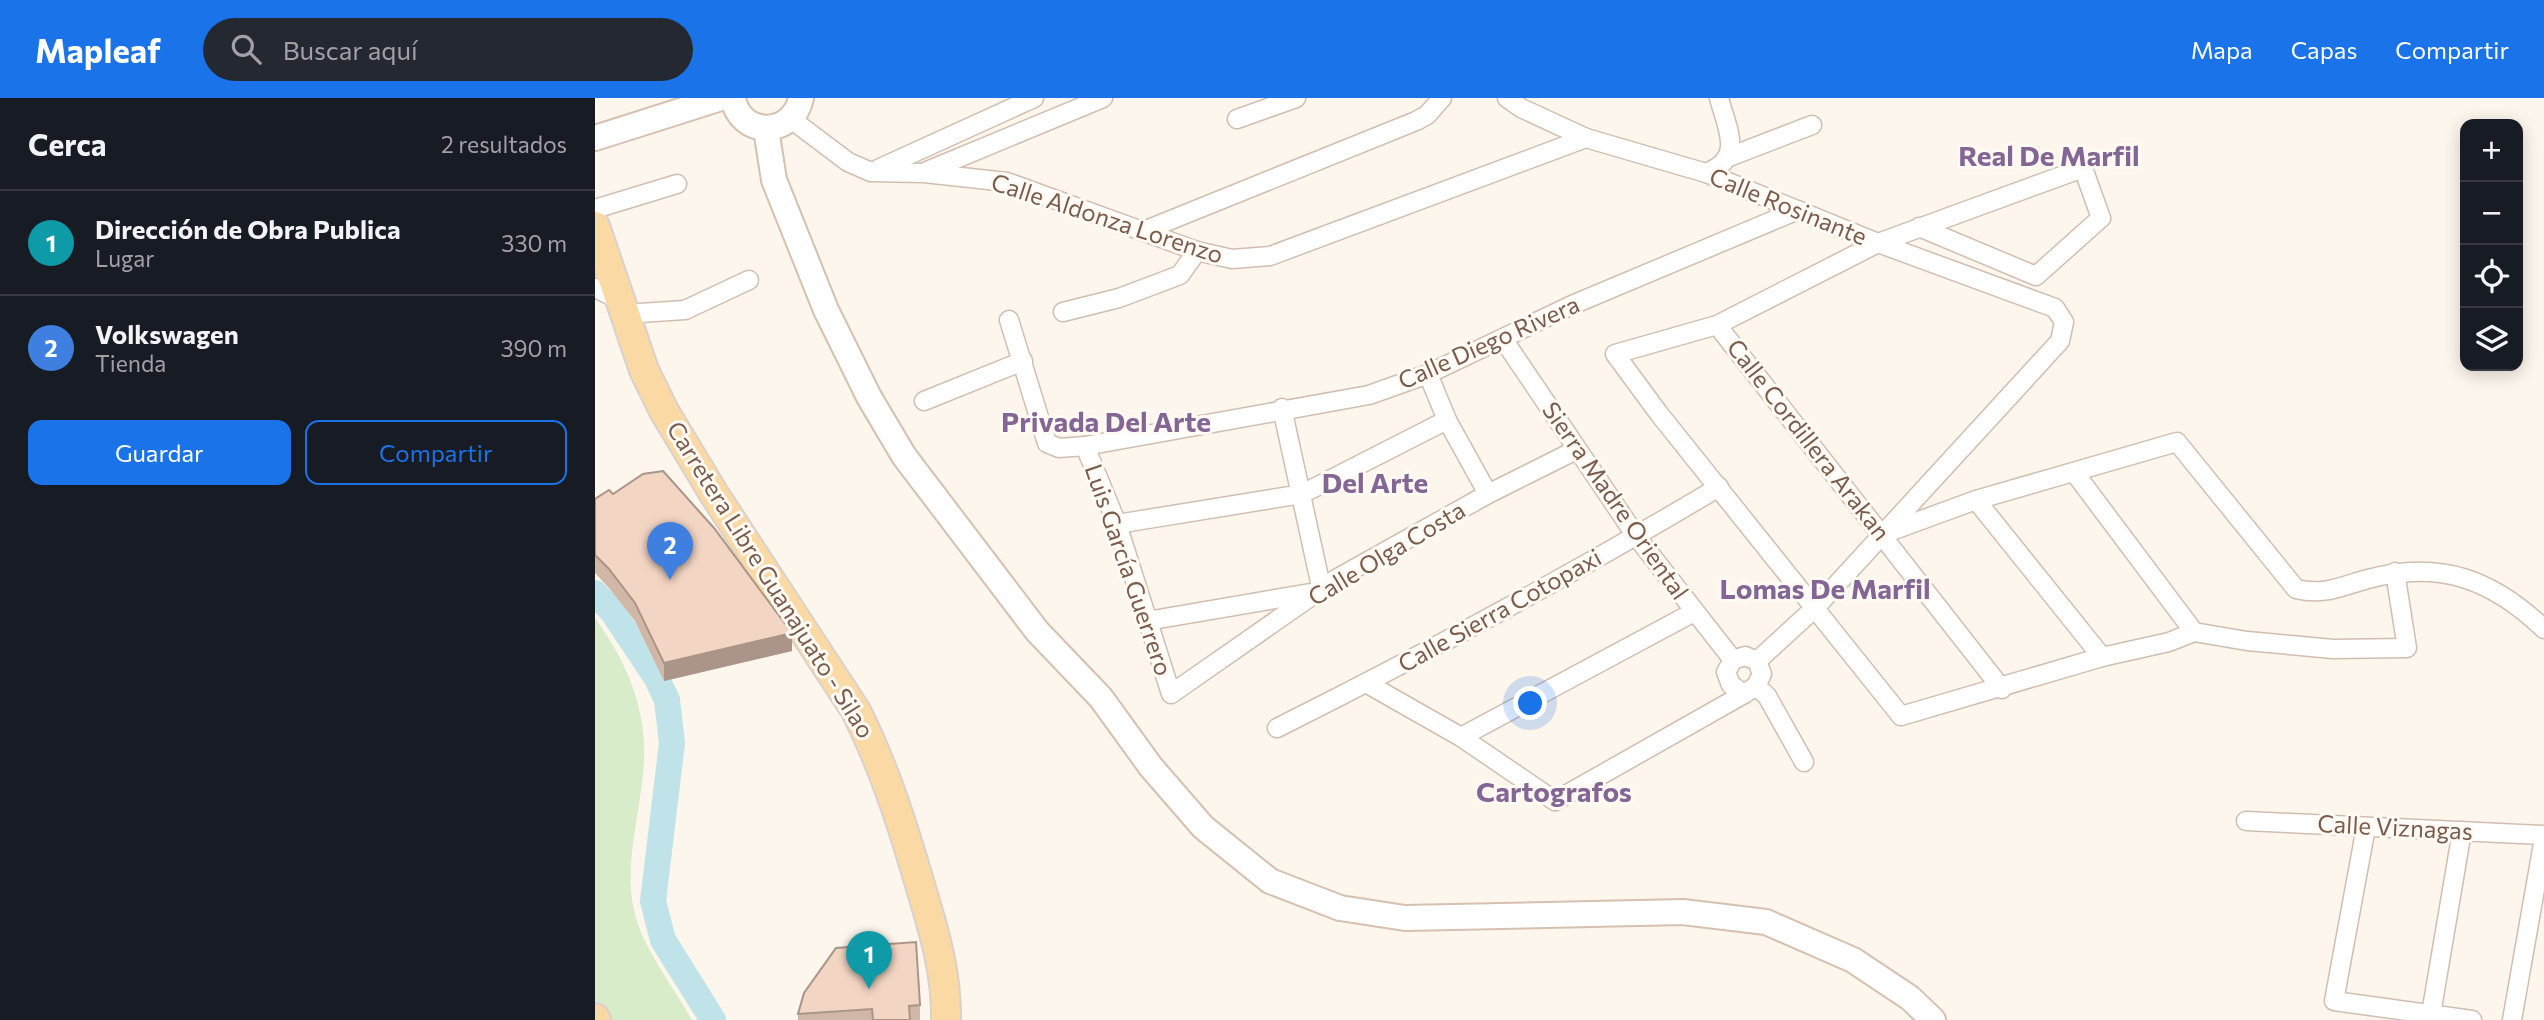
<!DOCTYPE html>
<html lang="es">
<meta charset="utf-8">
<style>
:root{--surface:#171b24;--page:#242831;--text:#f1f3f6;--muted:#9ea1a6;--line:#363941;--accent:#1a73e8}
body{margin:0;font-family:Commissioner,sans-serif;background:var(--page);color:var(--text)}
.controls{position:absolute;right:21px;top:21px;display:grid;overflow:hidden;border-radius:14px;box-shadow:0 4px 18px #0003}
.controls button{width:63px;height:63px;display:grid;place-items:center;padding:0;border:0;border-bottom:2px solid var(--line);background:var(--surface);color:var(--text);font:35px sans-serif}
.you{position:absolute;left:936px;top:606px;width:24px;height:24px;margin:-18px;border:5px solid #fff;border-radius:50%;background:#1a73e8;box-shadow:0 0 0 10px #1a73e833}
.badge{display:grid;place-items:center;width:46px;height:46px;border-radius:50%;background:var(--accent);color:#fff;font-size:23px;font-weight:700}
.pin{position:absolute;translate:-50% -58px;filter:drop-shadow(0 2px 4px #0008)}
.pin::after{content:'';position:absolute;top:37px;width:24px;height:21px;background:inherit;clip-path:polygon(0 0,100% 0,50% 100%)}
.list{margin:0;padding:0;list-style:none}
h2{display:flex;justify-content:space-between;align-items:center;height:91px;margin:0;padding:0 28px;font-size:30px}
h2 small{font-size:23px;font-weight:400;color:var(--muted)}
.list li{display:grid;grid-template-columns:46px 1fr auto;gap:21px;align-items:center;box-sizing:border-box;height:105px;padding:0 28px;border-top:2px solid var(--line)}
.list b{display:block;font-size:26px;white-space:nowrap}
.list p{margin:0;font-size:23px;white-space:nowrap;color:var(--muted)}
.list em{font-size:23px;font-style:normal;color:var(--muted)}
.actions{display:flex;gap:14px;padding:21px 28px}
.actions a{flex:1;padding:16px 0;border:2px solid var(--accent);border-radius:14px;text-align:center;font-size:24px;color:var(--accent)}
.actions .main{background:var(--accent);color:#fff}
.icon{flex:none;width:38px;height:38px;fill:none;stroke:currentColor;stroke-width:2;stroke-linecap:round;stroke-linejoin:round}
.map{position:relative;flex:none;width:1949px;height:922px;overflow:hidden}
header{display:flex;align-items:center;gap:42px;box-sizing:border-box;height:98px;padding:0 35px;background:var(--accent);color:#fff}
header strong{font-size:33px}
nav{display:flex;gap:38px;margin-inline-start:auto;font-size:24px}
.search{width:490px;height:63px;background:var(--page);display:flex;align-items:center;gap:18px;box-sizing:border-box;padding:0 24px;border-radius:38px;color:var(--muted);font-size:26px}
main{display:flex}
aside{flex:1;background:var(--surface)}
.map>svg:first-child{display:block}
.green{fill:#d8ecc9}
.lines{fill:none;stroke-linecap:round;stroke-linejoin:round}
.river{stroke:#bfe3e8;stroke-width:26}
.street-casing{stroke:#d1beb0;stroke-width:21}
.secondary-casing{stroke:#d6c0b0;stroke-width:28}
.primary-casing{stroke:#dad1cd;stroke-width:32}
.street{stroke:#fff;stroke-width:18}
.secondary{stroke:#fff;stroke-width:24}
.primary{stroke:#fbd9a5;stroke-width:28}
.wall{fill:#d1b7a8}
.shaded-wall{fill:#aa9588}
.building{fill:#f3d5c3;stroke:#aa9588;stroke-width:2}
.labels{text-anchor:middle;stroke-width:6;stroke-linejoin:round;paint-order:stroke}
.street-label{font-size:24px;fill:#7a5c4d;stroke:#fffaf3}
.quarter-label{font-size:28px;font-weight:bold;fill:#846695;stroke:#fffaf3}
</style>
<header>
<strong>Mapleaf</strong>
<div class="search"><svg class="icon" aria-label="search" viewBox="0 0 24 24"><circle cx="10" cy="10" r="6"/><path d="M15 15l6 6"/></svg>Buscar aquí</div>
<nav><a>Mapa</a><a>Capas</a><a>Compartir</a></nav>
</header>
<main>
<aside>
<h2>Cerca<small>2 resultados</small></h2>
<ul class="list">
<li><span class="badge" style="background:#0f9aa8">1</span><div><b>Dirección de Obra Publica</b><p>Lugar</p></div><em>330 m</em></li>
<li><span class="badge" style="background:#3f7fe0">2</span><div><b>Volkswagen</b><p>Tienda</p></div><em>390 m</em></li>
</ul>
<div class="actions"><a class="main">Guardar</a><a>Compartir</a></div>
</aside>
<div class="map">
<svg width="1949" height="922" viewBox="0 0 1949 922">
<rect width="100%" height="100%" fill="#fdf6ec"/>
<path class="green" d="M0 520C31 563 52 610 49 664 46 718 24 776 44 829 54 857 82 895 97 922H0Z"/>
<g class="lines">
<path class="river" d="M0 495 17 513 61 579 72 602 77 645 58 803 68 842 118 922"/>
<g class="street-casing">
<g id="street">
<path d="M912 0 926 10 991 40 1111 75 1283 145 1460 210 1469 224 1465 243 1221 509 1162 563"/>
<path d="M196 21 253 64 276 74 329 75 412 84 602 153 637 161 675 158 991 40"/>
<path d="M642 21 701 0"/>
<path d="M1134 59 1217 27"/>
<path d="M283 71 439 0"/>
<path d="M332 73 508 0"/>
<path d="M1111 75C1150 60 1132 31 1124 0"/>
<path d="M0 111 82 86"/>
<path d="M1324 129 1441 178 1506 120 1488 70 1283 145 1122 227 1020 256 1065 317 1306 618 1507 559 1574 544 1599 534 1652 543 1738 551 1812 550 1800 474"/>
<path d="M551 132 821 23 832 17 847 0"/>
<path d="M0 190 23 201"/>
<path d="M468 214 524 200 585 177 602 153"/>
<path d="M29 216 90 212 154 182"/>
<path d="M414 222 452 345 464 350 490 348 774 297 833 276 977 207 1203 112"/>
<path d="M1122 227 1407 591"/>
<path d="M908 241 1041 438 1138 562"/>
<path d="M833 276 852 322 893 396"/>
<path d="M329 303 428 263"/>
<path d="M490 348 522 426 576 596 741 481 893 396 981 352"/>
<path d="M1479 374 1599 534"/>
<path d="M1381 402 1507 559"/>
<path d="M522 426 707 396 852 322"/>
<path d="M1291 435 1381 402 1582 344 1701 491C1730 498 1746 488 1773 481 1845 462 1897 481 1949 531"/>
<path d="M552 523 727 493 687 310"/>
<path d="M1150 558 1162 563 1167 576 1161 588 1149 596 1136 587 1131 574 1138 562Z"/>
<path d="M771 585 866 639 960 703 1149 596"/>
<path d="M1161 588 1172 598 1209 664"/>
<path d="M682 630C832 555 980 475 1124 389"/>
<path d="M866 639 1099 514"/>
<path d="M1651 723 1949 737"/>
<path d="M1771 729 1739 903 1877 922"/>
<path d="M1836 916 1867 733"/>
<path d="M1917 922 1949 740"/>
</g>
</g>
<g class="secondary-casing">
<g id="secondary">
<path d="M138 0C145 40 198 39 206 0"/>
<path d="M171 31 179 82 231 212 274 299 309 358 442 533 506 600 556 669 608 729 675 783 745 810 810 820 1088 814 1171 824 1258 862 1315 900 1338 922"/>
<path d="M0 40 126 0"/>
</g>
</g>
<g class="primary-casing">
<g id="primary">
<path d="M0 128 49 272 69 313 119 396 261 613C288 667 306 722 323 780 337 827 352 872 351 922"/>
<path d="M0 920 1 922"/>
</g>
</g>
<use href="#street" class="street"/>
<use href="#secondary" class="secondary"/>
<use href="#primary" class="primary"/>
</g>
<g class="wall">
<path d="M0 401 197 553 69 583 40 523 14 490 0 475Z"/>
<path d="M325 907V922H203V916Z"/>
</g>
<path class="shaded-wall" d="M197 535V553L69 583V565Z"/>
<g class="building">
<path d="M68 373 119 430 197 535 69 565 40 505 14 471 0 457V401L14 392 18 396 48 376Z"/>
<path d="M321 844 325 907 314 908 315 922H278L277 911 203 916 209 895 241 850Z"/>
</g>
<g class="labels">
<g class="street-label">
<text transform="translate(1193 109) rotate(22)" y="8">Calle Rosinante</text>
<text transform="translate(512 121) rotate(18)" y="8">Calle Aldonza Lorenzo</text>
<text transform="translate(894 245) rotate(-24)" y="8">Calle Diego Rivera</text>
<text transform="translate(1213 342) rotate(52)" y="8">Calle Cordillera Arakan</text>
<text transform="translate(1020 403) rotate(55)" y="8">Sierra Madre Oriental</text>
<text transform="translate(792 456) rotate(-31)" y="8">Calle Olga Costa</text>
<text transform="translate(533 472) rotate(71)" y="8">Luis García Guerrero</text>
<text transform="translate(175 482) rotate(58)" y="8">Carretera Libre Guanajuato - Silao</text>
<text transform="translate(905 513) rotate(-29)" y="8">Calle Sierra Cotopaxi</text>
<text transform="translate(1800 730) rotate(3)" y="8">Calle Viznagas</text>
</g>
<g class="quarter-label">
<text x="1454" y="68">Real De Marfil</text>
<text x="511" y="334">Privada Del Arte</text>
<text x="780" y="395">Del Arte</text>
<text x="1230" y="501">Lomas De Marfil</text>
<text x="959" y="704">Cartografos</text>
</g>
</g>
</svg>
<div class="controls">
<button>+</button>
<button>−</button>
<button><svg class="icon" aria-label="locate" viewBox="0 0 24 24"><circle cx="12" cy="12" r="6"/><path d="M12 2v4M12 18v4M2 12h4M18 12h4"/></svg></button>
<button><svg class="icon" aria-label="layers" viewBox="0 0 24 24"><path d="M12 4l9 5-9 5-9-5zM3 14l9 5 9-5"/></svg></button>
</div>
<div class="you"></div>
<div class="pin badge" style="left:274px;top:891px;background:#0f9aa8">1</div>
<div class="pin badge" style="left:75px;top:482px;background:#3f7fe0">2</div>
</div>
</main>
